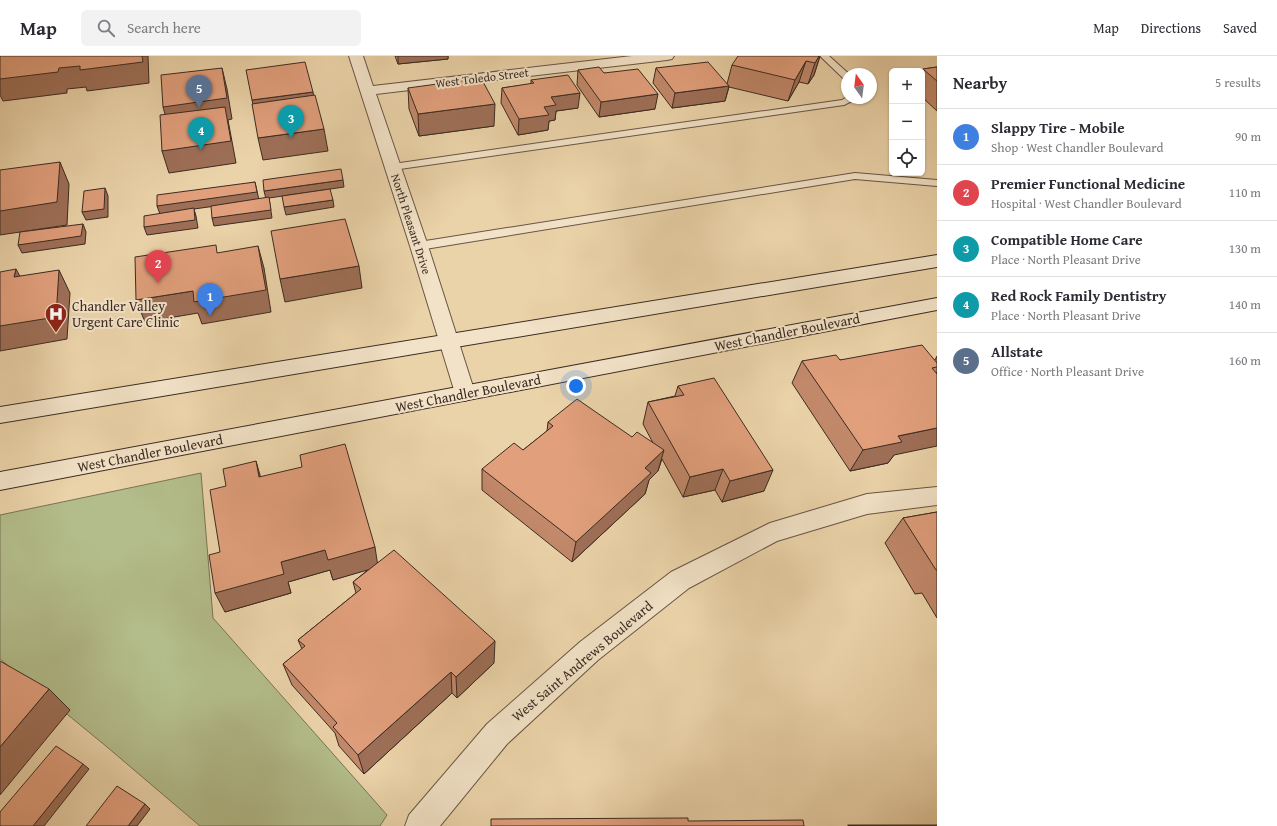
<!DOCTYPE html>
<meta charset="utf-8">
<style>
:root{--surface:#fff;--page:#f2f2f3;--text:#2b2b33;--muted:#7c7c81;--line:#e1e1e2;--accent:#8f2418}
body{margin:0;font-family:"Gentium Book Plus",serif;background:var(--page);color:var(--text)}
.controls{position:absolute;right:12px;top:12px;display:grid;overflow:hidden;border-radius:6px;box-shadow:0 1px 3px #0004}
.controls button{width:36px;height:36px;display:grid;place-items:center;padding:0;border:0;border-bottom:1px solid var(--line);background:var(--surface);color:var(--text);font:20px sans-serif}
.compass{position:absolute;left:841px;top:12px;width:36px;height:36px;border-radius:50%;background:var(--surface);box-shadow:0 1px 3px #0004;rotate:346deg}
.you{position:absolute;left:576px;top:330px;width:14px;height:14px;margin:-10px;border:3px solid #fff;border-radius:50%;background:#1a73e8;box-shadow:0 0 0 6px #1a73e833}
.badge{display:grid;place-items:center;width:26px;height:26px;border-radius:50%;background:var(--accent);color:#fff;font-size:13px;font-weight:700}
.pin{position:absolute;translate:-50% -33px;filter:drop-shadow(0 1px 2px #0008)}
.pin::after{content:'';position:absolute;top:21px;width:14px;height:12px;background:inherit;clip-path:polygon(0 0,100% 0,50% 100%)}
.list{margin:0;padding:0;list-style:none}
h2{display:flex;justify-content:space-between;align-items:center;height:52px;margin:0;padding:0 16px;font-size:17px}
h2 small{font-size:13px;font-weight:400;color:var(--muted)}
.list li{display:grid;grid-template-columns:26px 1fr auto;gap:12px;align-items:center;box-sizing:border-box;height:56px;padding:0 16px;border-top:1px solid var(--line)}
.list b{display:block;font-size:15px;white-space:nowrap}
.list p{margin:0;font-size:13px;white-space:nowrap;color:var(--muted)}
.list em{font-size:13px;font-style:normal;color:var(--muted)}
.icon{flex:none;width:22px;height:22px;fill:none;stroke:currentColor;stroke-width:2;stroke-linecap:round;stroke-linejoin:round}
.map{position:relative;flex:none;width:937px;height:770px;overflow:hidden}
header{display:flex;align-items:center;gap:24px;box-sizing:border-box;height:56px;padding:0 20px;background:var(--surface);border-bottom:1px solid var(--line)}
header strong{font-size:19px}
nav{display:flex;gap:22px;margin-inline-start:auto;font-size:14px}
.search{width:280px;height:36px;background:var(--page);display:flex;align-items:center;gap:10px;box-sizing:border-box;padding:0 14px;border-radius:6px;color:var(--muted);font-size:15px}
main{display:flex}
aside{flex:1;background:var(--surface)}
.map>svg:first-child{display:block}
.green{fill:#b3bd8b;stroke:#787456}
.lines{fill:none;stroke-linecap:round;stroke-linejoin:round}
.lane-casing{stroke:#685544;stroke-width:2}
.street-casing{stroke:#685544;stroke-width:2}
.secondary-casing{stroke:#3c2b22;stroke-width:2}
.lane{fill:#f2e2c7;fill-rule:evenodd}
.street{fill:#f2e2c7;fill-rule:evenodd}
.secondary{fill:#f2e2c7;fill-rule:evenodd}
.wall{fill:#c2896b;stroke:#3c2b22}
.shaded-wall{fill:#9e6f57;stroke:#3c2b22}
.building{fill:#e19f7c;stroke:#3c2b22}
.labels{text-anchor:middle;stroke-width:4;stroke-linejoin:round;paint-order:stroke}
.far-street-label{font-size:12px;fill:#3c2b22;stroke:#f2e2c7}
.poi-label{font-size:14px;fill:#3c2b22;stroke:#f2e2c7;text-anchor:start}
.street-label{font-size:14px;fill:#3c2b22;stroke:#f2e2c7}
</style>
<header>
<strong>Map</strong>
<div class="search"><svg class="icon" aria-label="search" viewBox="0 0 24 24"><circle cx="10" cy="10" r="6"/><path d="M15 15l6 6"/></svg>Search here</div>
<nav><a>Map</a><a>Directions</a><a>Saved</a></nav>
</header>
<main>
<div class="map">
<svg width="937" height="770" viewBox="0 0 937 770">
<rect width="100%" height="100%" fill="#ebd3a9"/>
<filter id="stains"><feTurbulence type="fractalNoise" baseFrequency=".005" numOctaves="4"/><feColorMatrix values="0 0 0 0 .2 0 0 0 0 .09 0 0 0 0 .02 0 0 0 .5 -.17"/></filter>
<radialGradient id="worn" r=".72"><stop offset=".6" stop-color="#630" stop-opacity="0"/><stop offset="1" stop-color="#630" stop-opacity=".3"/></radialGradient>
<path class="green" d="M201 417 213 562 387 759 380 770H200L107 691 0 603V459Z"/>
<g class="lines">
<g class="lane-casing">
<g id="lane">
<path d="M820 0H829L849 18H847V24L844 23Z"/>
<path d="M847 41 858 42 844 49 393 114 388 111 393 108 842 44Z"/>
<path d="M855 117 937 124V130L855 123 419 194 415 193 413 190 415 187 419 186Z"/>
</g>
</g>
<g class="street-casing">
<g id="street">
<path d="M349 0H363L373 30 632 0H674L672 3 667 4 376 38 428 190 475 337 472 342 465 345 458 342 455 337 410 190Z"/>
<path d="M937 431V449L867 458 777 485 689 532 598 604 507 688 440 770H405L409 759 487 668 580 586 671 516 770 467 867 438Z"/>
</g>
</g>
<g class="secondary-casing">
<g id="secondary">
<path d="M937 199V211L0 367V351Z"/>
<path d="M937 242V254L0 434V416Z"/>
</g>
</g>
<use href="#lane" class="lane"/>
<use href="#street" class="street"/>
<use href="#secondary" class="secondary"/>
</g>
<g class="wall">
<path d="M395 0H448V3L398 8Z"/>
<path d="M820 0 814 19 808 28 799 26 788 45 729 31 725 45 672 52 653 27 656 12 727 28 732 9Z"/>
<path d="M937 11V55L922 41V15L923 13Z"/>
<path d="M578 14 604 17 655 53 599 61 577 29Z"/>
<path d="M531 24 578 52 556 55 555 64 549 65 548 74 518 79 501 47 502 32 531 28Z"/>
<path d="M408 32 494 70 419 80 409 53Z"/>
<path d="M937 300V317L936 316V317L894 399 888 407 850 415 792 327 802 305 840 304H935Z"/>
<path d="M678 330 764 435 722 446 715 434 683 441 662 403 658 415 649 424 645 438 572 506 482 434V413L523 394 547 375 548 366 632 381 653 387 643 368 648 346 675 340Z"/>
<path d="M261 421 378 507 494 607 457 642 452 637 364 718 339 690 335 677 292 629 283 608 302 593 298 584 356 537 353 526 369 513 333 524 330 514 288 526 291 537 225 556 220 496Z"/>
<path d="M937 456V562L922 537 915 538 885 487 903 462Z"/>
</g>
<g class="shaded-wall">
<path d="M142 0H148L149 27 87 35 86 31 67 33V37L3 45 0 39V23L12 7Z"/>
<path d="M398 0H448V3L398 8Z"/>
<path d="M819 0H820L814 19 808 28 815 7Z"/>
<path d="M806 5 799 26 788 45 795 24Z"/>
<path d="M222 12 227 33 232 63 228 64 236 107 169 117 162 95 169 72 163 51Z"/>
<path d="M729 30 725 45 672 52 675 37Z"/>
<path d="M313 36 316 51 255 59 252 44Z"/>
<path d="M580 37 578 52 556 55 555 64 549 65 548 74 518 79 519 63 544 51 551 41Z"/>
<path d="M658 38 655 53 599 61 601 46Z"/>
<path d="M495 48 494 70 419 80 418 58Z"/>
<path d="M324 73 328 95 263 104 258 82Z"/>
<path d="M60 106 69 128 67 169 0 179V155Z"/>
<path d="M343 124 344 131 269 142 272 162 214 170 212 162 266 143 264 135Z"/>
<path d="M255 126 259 144 194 153 196 160 198 172 147 179 144 171 160 158 157 150Z"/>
<path d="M105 132 108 140V161L86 164 82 156Z"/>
<path d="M333 144 334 151 286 159 284 151Z"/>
<path d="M83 168 86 176 85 188 22 197 18 189Z"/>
<path d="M258 190 264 212 271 256 202 268 198 257 145 266 136 244 193 235Z"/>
<path d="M359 210 362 232 285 246 280 223Z"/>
<path d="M16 213 28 235 14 221Z"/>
<path d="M59 214 70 237 67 283 0 295V270Z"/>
<path d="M937 372V390L894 399 888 407 850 415 863 394 898 380Z"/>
<path d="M664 394 658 415 649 424 645 438 572 506 576 486 645 412Z"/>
<path d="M256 405 262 426 259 421Z"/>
<path d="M723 413 715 434 683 441 690 421Z"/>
<path d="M773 414 764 435 722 446 730 425Z"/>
<path d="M375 491 378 511 333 524 330 514 288 526 291 537 225 556 215 537 281 506 325 494Z"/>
<path d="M495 585 494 607 457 642 456 621Z"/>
<path d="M451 616 452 637 364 718 358 699Z"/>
<path d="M49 633 70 654 0 739V691Z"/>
<path d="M83 708 89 713 44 770H33Z"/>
<path d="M145 748 150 753 137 770H128Z"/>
</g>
<g class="building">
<path d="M0 0H142L143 6 80 14V10L59 12 58 16 0 23Z"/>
<path d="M738 0H819L815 7 806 5 795 24 732 9Z"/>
<path d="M305 6 313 36 252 44 246 14Z"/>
<path d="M708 6 729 30 675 37 656 12Z"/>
<path d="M599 11 604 17 638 13 658 38 601 46 578 14Z"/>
<path d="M937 11V25L923 13Z"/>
<path d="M222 12 227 42 163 51 161 19Z"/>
<path d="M568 19 580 37 551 41 556 49 544 51 549 59 519 63 502 32 534 27 531 24Z"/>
<path d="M481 22 495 48 418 58 408 32Z"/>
<path d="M315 39 324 73 258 82 252 48Z"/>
<path d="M225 51 231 85 162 95 160 59Z"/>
<path d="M60 106 57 146 0 155V114Z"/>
<path d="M341 113 343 124 264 135 263 124Z"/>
<path d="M255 126 257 136 157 150V139Z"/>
<path d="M105 132 104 153 82 156 84 135Z"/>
<path d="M330 133 333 144 284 151 282 140Z"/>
<path d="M269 141 271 154 212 162 211 150Z"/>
<path d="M194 152 195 164 144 171V160Z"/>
<path d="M345 163 359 210 280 223 271 175Z"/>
<path d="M83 168 81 180 18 189 20 176Z"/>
<path d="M216 189 217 197 258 190 266 234 194 246 193 235 136 244 135 201Z"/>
<path d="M16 213 14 221 59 214 56 261 0 270V216Z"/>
<path d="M922 289 937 307V311L932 312 937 318V372L898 380 902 386 863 394 802 305 836 299 840 304Z"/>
<path d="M714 322 773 414 730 425 723 413 690 421 648 346 684 339 678 330Z"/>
<path d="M577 343 632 381 637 376 664 394 645 412 651 417 576 486 482 413 514 387 523 394 553 370 548 366Z"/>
<path d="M345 388 375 491 328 504 325 494 281 506 284 518 215 537 209 499 220 496 210 434 226 430 223 413 256 405 259 421 302 411 300 399Z"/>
<path d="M937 456V514H936L903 462Z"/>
<path d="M394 494 495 585 456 621 451 616 358 699 333 671 337 667 283 608 305 590 298 584 361 533 353 526Z"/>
<path d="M0 605 49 633 0 691Z"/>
<path d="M56 690 83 708 33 770H0V756Z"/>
<path d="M117 730 145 748 128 770H86Z"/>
<path d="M688 762V765L803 764 804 770H491V763Z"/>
<rect x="848" y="769" width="89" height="1"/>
</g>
<defs>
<g id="hospital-pin" transform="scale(1.15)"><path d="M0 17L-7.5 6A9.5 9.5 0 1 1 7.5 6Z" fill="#8f2418" stroke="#f2e2c7"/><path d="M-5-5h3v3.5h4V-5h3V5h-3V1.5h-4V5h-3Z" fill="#fff"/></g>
</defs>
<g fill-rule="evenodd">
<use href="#hospital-pin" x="56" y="258"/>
</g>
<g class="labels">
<g class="far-street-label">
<text transform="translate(482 22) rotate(-7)" y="4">West Toledo Street</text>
<text transform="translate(411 168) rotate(72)" y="4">North Pleasant Drive</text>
</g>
<g class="poi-label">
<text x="72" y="255">Chandler Valley<tspan x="72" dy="16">Urgent Care Clinic</tspan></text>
</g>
<g class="street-label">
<text transform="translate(787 276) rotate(-11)" y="5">West Chandler Boulevard</text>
<text transform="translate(468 337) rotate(-11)" y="5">West Chandler Boulevard</text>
<text transform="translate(150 397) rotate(-11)" y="5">West Chandler Boulevard</text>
<text transform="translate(582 605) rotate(-40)" y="5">West Saint Andrews Boulevard</text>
</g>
</g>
<rect width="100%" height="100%" filter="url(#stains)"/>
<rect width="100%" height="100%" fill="url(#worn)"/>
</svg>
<div class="controls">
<button>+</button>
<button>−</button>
<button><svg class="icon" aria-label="locate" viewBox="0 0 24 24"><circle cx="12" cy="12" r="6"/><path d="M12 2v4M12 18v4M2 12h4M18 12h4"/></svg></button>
</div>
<svg class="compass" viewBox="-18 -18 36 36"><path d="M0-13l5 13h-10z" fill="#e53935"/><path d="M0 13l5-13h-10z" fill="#7c7c81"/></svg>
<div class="you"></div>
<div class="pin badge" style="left:210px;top:260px;background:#3f7fe0">1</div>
<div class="pin badge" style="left:158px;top:227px;background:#e0444e">2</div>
<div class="pin badge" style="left:291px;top:82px;background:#0f9aa8">3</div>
<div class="pin badge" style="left:201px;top:94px;background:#0f9aa8">4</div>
<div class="pin badge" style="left:199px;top:52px;background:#5c6f8a">5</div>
</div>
<aside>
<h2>Nearby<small>5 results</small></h2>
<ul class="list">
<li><span class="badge" style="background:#3f7fe0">1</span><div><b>Slappy Tire - Mobile</b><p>Shop · West Chandler Boulevard</p></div><em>90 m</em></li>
<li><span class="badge" style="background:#e0444e">2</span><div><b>Premier Functional Medicine</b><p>Hospital · West Chandler Boulevard</p></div><em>110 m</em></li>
<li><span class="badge" style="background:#0f9aa8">3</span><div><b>Compatible Home Care</b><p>Place · North Pleasant Drive</p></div><em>130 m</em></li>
<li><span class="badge" style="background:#0f9aa8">4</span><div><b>Red Rock Family Dentistry</b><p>Place · North Pleasant Drive</p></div><em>140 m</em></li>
<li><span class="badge" style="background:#5c6f8a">5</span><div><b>Allstate</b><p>Office · North Pleasant Drive</p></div><em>160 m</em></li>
</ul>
</aside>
</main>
